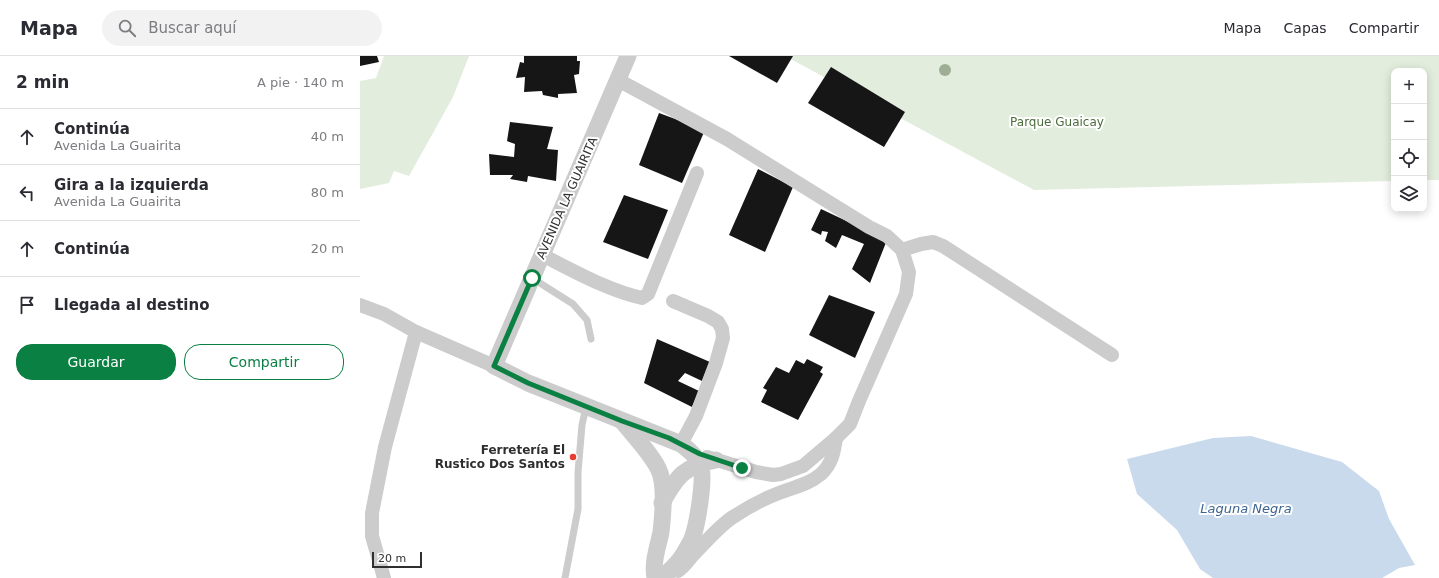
<!DOCTYPE html>
<html lang="es">
<meta charset="utf-8">
<style>
:root{--surface:#fff;--page:#f2f2f3;--text:#2b2b33;--muted:#7c7c81;--line:#e1e1e2;--accent:#0b8043}
body{margin:0;font-family:"DejaVu Sans",sans-serif;background:var(--page);color:var(--text)}
.controls{position:absolute;right:12px;top:12px;display:grid;overflow:hidden;border-radius:8px;box-shadow:0 2px 10px #0003}
.controls button{width:36px;height:36px;display:grid;place-items:center;padding:0;border:0;border-bottom:1px solid var(--line);background:var(--surface);color:var(--text);font:20px sans-serif}
.scale{position:absolute;left:12px;bottom:10px;width:50px;box-sizing:border-box;padding-left:4px;border:2px solid #2f2f2f;border-top:0;font-size:11px;line-height:14px;white-space:nowrap;color:#2f2f2f;-webkit-text-stroke:3px #fff;paint-order:stroke}
.stop{position:absolute;width:12px;height:12px;margin:-9px;border:3px solid #0b8043;border-radius:50%;background:#fff}
.stop.end{background:#0b8043;border-color:#fff;box-shadow:0 1px 4px #0008}
.list{margin:0;padding:0;list-style:none}
h2{display:flex;justify-content:space-between;align-items:center;height:52px;margin:0;padding:0 16px;font-size:17px}
h2 small{font-size:13px;font-weight:400;color:var(--muted)}
.list li{display:grid;grid-template-columns:26px 1fr auto;gap:12px;align-items:center;box-sizing:border-box;height:56px;padding:0 16px;border-top:1px solid var(--line)}
.list b{display:block;font-size:15px;white-space:nowrap}
.list p{margin:0;font-size:13px;white-space:nowrap;color:var(--muted)}
.list em{font-size:13px;font-style:normal;color:var(--muted)}
.actions{display:flex;gap:8px;padding:12px 16px}
.actions a{flex:1;padding:9px 0;border:1px solid var(--accent);border-radius:16px;text-align:center;font-size:14px;color:var(--accent)}
.actions .main{background:var(--accent);color:#fff}
.icon{flex:none;width:22px;height:22px;fill:none;stroke:currentColor;stroke-width:2;stroke-linecap:round;stroke-linejoin:round}
.map{position:relative;flex:none;width:1079px;height:522px;overflow:hidden}
header{display:flex;align-items:center;gap:24px;box-sizing:border-box;height:56px;padding:0 20px;background:var(--surface);border-bottom:1px solid var(--line)}
header strong{font-size:19px}
nav{display:flex;gap:22px;margin-inline-start:auto;font-size:14px}
.search{width:280px;height:36px;background:var(--page);display:flex;align-items:center;gap:10px;box-sizing:border-box;padding:0 14px;border-radius:22px;color:var(--muted);font-size:15px}
main{display:flex}
aside{flex:1;background:var(--surface)}
.map>svg:first-child{display:block}
.green{fill:#e3eddd}
.water{fill:#c9daec}
.building{fill:#161616}
.lines{fill:none;stroke-linecap:round;stroke-linejoin:round}
.service{stroke:#ccc;stroke-width:7}
.minor{stroke:#ccc;stroke-width:14}
.tertiary{stroke:#ccc;stroke-width:17}
.tree{fill:#9dae94}
.route{stroke:#0b8043;stroke-width:5}
.poi-dot{fill:#e63d31;stroke:#fff;stroke-width:1.5}
.labels{text-anchor:middle;stroke-width:4;stroke-linejoin:round;paint-order:stroke}
.park-label{font-size:12px;fill:#4c6c3c;stroke:#fff}
.street-label{font-size:12px;fill:#2f2f2f;stroke:#fff}
.poi-label{font-size:12px;font-weight:bold;fill:#2f2f2f;stroke:#fff;text-anchor:end}
.water-label{font-size:13px;font-style:italic;fill:#3c6592;stroke:#fff}
</style>
<header>
<strong>Mapa</strong>
<div class="search"><svg class="icon" aria-label="search" viewBox="0 0 24 24"><circle cx="10" cy="10" r="6"/><path d="M15 15l6 6"/></svg>Buscar aquí</div>
<nav><a>Mapa</a><a>Capas</a><a>Compartir</a></nav>
</header>
<main>
<aside>
<h2>2 min<small>A pie · 140 m</small></h2>
<ul class="list">
<li><svg class="icon" aria-label="ahead" viewBox="0 0 24 24"><path d="M12 20V5M6 11l6-6 6 6"/></svg><div><b>Continúa</b><p>Avenida La Guairita</p></div><em>40 m</em></li>
<li><svg class="icon" aria-label="left" viewBox="0 0 24 24"><path d="M17 20v-9H6M10 6l-5 5 5 5"/></svg><div><b>Gira a la izquierda</b><p>Avenida La Guairita</p></div><em>80 m</em></li>
<li><svg class="icon" aria-label="ahead" viewBox="0 0 24 24"><path d="M12 20V5M6 11l6-6 6 6"/></svg><div><b>Continúa</b></div><em>20 m</em></li>
<li><svg class="icon" aria-label="arrive" viewBox="0 0 24 24"><path d="M6 21V4h12l-3 4 3 4H6"/></svg><div><b>Llegada al destino</b></div></li>
</ul>
<div class="actions"><a class="main">Guardar</a><a>Compartir</a></div>
</aside>
<div class="map">
<svg width="1079" height="522" viewBox="0 0 1079 522">
<rect width="100%" height="100%" fill="#fff"/>
<g class="green">
<path d="M24 0H109L93 41 49 120 34 115 29 127 0 133V25L16 22Z"/>
<path d="M425 0H1079V124H1064V15H1034V125L674 134Z"/>
</g>
<path class="water" d="M891 380 982 406 1019 435 1029 463 1055 509 1039 512 1022 522H853L840 513 817 474 777 438 767 403 853 382Z"/>
<g class="building">
<path d="M0 0H17L19 6 0 10Z"/>
<path d="M164 0H217V5H220L219 18 214 19 217 37 198 38V42L183 39 182 35 164 36 165 21 156 22 160 6 164 7Z"/>
<path d="M369 0H433L417 27Z"/>
<path d="M471 11 545 56 524 91 448 47Z"/>
<path d="M299 57 345 74 322 127 279 109Z"/>
<path d="M150 66 193 71 187 93 198 94 196 125 168 120 167 126 150 123 153 119H130L129 98 154 101 155 88 147 85Z"/>
<path d="M398 113 433 131 405 196 369 179Z"/>
<path d="M264 139 308 154 288 203 243 186Z"/>
<path d="M461 153 527 184 510 227 492 213 504 188 482 179 476 192 465 185 468 176 462 175 461 179 451 174Z"/>
<path d="M469 239 515 256 495 302 449 279Z"/>
<path d="M297 283 350 306 342 325 325 317 318 325 339 335 332 351 284 327Z"/>
<path d="M447 303 463 311 460 316 463 318 438 364 401 346 407 334 403 332 416 311 429 317 436 304 444 308Z"/>
</g>
<g class="lines">
<g class="service">
<path d="M172 222 213 248 227 264 231 283"/>
<path d="M205 522 218 453V416L222 369 226 351"/>
</g>
<g class="minor">
<path d="M258 24 367 83 509 171 527 180 542 194 549 216 546 238 499 345 490 368 476 382 443 410 421 418 413 419 396 416 347 401"/>
<path d="M542 194 561 188 573 186 583 190 752 299"/>
<path d="M182 199C214 215 247 234 282 242L288 238 337 117"/>
<path d="M313 245 348 260 358 266 362 273 363 282 356 307 336 360 321 388"/>
<path d="M0 249 24 258 56 276 134 310"/>
<path d="M318 515C324 511 329 504 333 499 345 487 359 470 373 461 388 451 403 443 419 437 434 431 448 429 461 418 472 408 474 396 476 382"/>
<path d="M24 522 12 480V457L25 391 56 276"/>
</g>
<g class="tertiary">
<path d="M268 0 134 310 168 327 321 388C328 393 336 400 340 408 346 420 337 470 332 483 329 489 326 494 323 499 318 508 309 515 302 522"/>
<path d="M262 365C274 380 289 395 298 412 306 427 303 459 301 476 298 491 292 506 295 522"/>
<path d="M302 447C317 420 324 410 356 404"/>
</g>
</g>
<circle class="tree" cx="585" cy="14" r="6"/>
<g class="lines">
<path class="route" d="M172 222 134 310 168 327 262 365 309 382 340 398 382 412"/>
</g>
<circle class="poi-dot" cx="213" cy="401" r="4"/>
<g class="labels">
<g class="park-label">
<text x="697" y="70">Parque Guaicay</text>
</g>
<g class="street-label">
<text transform="translate(207 142) rotate(-66)" y="4">AVENIDA LA GUAIRITA</text>
</g>
<g class="poi-label">
<text x="205" y="398">Ferretería El<tspan x="205" dy="14">Rustico Dos Santos</tspan></text>
</g>
<g class="water-label">
<text x="886" y="457">Laguna Negra</text>
</g>
</g>
</svg>
<div class="controls">
<button>+</button>
<button>−</button>
<button><svg class="icon" aria-label="locate" viewBox="0 0 24 24"><circle cx="12" cy="12" r="6"/><path d="M12 2v4M12 18v4M2 12h4M18 12h4"/></svg></button>
<button><svg class="icon" aria-label="layers" viewBox="0 0 24 24"><path d="M12 4l9 5-9 5-9-5zM3 14l9 5 9-5"/></svg></button>
</div>
<div class="scale">20 m</div>
<div class="stop" style="left:172px;top:222px"></div>
<div class="stop end" style="left:382px;top:412px"></div>
</div>
</main>
